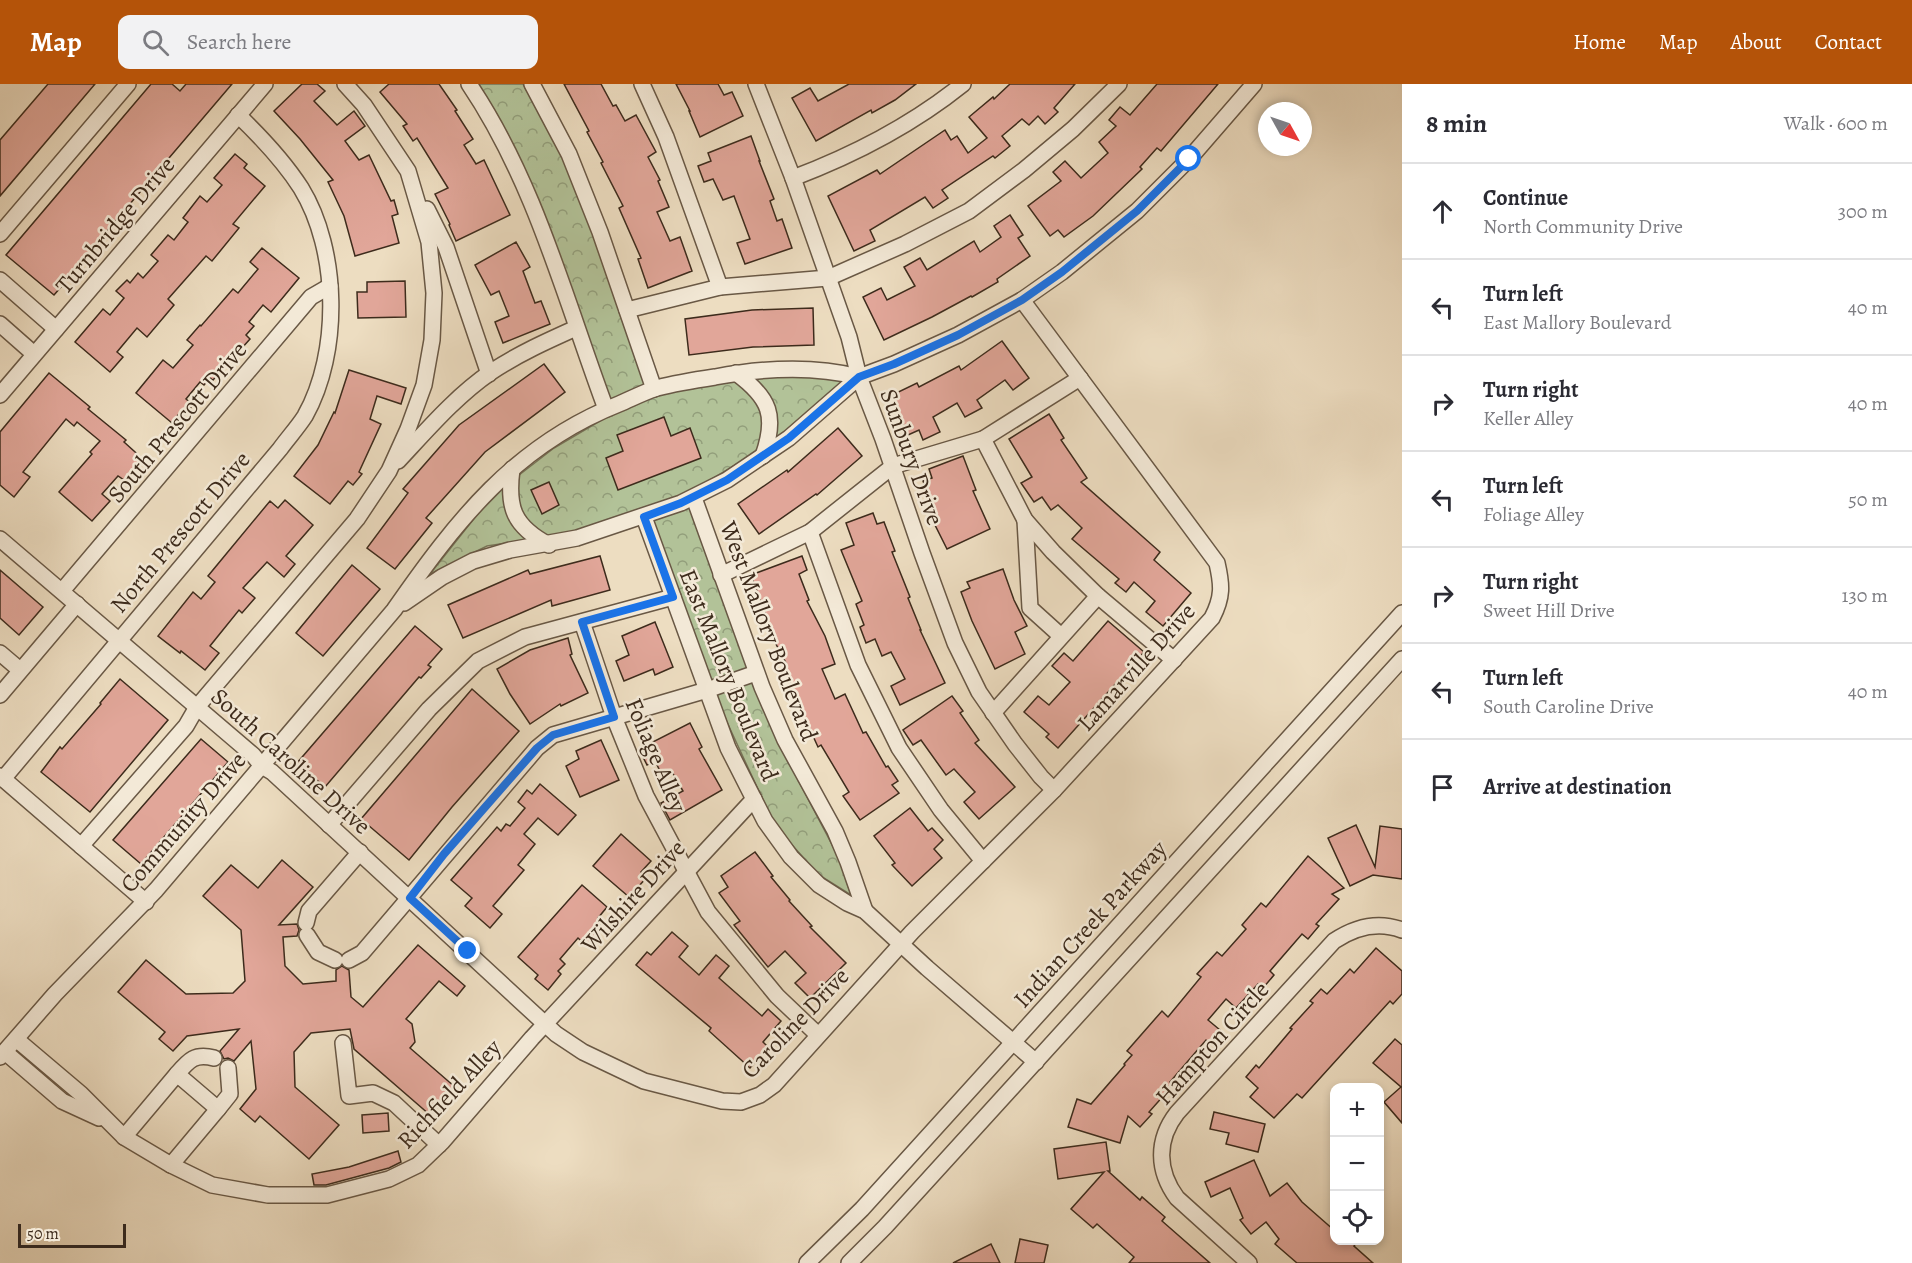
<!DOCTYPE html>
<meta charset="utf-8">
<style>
:root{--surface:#fff;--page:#f2f2f3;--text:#2b2b33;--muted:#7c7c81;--line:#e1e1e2;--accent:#b45309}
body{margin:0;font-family:Alegreya,serif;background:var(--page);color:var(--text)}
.controls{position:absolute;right:18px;bottom:18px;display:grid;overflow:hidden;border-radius:12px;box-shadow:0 3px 9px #0003}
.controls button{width:54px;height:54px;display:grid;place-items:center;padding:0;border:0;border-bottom:2px solid var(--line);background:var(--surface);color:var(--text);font:30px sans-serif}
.compass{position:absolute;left:1258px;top:18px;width:54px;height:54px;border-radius:50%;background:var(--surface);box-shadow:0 3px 9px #0003;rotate:130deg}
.scale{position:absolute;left:18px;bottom:15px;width:108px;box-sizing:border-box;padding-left:6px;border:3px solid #3d2b1c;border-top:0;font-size:16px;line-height:21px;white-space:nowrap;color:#3d2b1c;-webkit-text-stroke:4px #f3e9d7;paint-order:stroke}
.stop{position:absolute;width:18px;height:18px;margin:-14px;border:4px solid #1a73e8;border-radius:50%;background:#fff}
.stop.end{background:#1a73e8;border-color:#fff;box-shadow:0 2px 6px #0008}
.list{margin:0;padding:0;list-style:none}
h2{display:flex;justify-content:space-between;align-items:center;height:78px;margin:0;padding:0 24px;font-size:26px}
h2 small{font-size:20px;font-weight:400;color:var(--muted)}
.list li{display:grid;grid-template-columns:39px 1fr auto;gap:18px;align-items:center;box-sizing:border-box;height:96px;padding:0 24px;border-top:2px solid var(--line)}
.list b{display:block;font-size:22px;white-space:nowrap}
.list p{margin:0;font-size:20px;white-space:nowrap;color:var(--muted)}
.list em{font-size:20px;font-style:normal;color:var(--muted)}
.icon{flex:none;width:33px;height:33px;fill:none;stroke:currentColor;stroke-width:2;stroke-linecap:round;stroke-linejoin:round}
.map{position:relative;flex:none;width:1402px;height:1179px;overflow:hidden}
header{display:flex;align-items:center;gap:36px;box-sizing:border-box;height:84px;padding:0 30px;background:var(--accent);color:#fff}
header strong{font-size:28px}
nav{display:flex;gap:33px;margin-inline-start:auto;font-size:21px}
.search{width:420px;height:54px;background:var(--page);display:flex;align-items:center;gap:15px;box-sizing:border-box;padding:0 21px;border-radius:12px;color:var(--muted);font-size:22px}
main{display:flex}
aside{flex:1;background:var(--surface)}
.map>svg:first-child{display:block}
.park{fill:url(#park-crowns);stroke:#78765a;stroke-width:1.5}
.building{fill:#e1a699;stroke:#3d2b1c;stroke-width:1.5}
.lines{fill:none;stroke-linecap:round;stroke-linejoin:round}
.minor-casing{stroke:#695845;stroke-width:18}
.minor{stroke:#f3e9d7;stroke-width:15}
.route{stroke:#1a73e8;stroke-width:8}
.labels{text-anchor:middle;stroke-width:5;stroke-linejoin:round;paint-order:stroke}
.street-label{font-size:24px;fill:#3d2b1c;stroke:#f3e9d7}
</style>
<header>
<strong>Map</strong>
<div class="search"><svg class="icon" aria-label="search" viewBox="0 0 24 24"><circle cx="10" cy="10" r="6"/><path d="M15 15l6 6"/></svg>Search here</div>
<nav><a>Home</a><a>Map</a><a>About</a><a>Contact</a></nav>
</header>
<main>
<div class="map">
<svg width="1402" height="1179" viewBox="0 0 1402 1179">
<defs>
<pattern id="park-crowns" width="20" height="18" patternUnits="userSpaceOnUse" patternTransform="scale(1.5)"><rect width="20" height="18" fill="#b2c298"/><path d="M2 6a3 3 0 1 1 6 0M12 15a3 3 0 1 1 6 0" fill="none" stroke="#929e7b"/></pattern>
</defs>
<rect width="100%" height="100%" fill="#edddc1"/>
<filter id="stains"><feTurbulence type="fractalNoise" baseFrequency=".00333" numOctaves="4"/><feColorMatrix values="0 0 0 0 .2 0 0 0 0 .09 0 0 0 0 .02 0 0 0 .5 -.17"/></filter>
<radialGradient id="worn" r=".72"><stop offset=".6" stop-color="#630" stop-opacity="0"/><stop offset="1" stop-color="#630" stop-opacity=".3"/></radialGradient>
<path class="park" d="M474 0H523L553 51 583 122 651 303 789 289 848 297 784 352 688 409 746 572 796 692 839 774 851 811 819 791 775 742 707 595 644 425 567 450 487 462 430 490 492 412 554 364 612 330Z"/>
<g class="building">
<path d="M48 0H95L0 112V56Z"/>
<path d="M151 0H172L180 7 186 0H232L60 202 61 203 54 211 6 171Z"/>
<path d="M302 0H317L325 7 314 17 337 41 354 27 365 42 345 57 359 76 369 71 391 117 394 116 398 130 392 132 399 159 355 172 344 132 328 98 333 96 300 55 274 27Z"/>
<path d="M389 0H439L457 26 455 27 473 55 464 61 476 80 484 76 510 131 456 157 449 141 450 140 435 110 448 104 417 54 413 57 403 42 407 40 380 8Z"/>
<path d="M564 0H601L613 22 616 21 625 37 636 31 656 68 648 73 660 96 658 97 669 123 657 128 670 157 680 153 692 187 648 204 638 175 641 174 619 124 623 122 601 79 603 78 587 48 589 47Z"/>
<path d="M676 0H718L724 11 732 8 743 32 700 53 689 27H690Z"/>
<path d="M849 0H916L895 16 872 29 871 26 816 57 792 14 810 4 818 17Z"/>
<path d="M1010 0H1075L1054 24 1058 28 1045 40 1038 32 1029 41 1022 35 1002 52 1010 62 995 74 993 72 942 106 948 114 933 124 925 113 870 146 875 157 854 167 828 112 877 86 880 90 945 46 951 56 957 52 968 69 987 54 969 33 993 13 994 15Z"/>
<path d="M1157 0H1218L1161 67 1157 64 1140 83 1142 85 1093 132 1064 153 1058 146 1050 152 1028 122 1061 97 1053 88 1065 77 1081 94 1108 69 1099 58 1116 42 1109 36 1120 23 1130 31Z"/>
<path d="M751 52 760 77H759L774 115 770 117 777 137 782 135 792 164 745 180 737 159 750 155 734 112 723 116 713 95 704 98 698 82 711 77 708 69Z"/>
<path d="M235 70 247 80 244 84 265 102 233 140 239 144 212 177 206 172 168 215 174 221 147 253 137 244 117 268 123 273 110 288 75 258 103 225 110 231 124 214 116 207 127 196 130 199 138 189 143 194 158 177 151 171 168 151 174 156 188 138 183 134 200 112 207 118 222 101 214 94Z"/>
<path d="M1010 131 1023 151 1018 154 1030 172 997 195 998 198 972 213 971 212 932 233 884 256 863 213 881 204 887 216 915 202 904 183 920 174 927 186 974 157 980 168 1001 153 994 142Z"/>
<path d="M516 158 530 183 523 187 535 219 541 217 550 240 503 259 495 238 509 232 499 207 491 211 475 181Z"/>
<path d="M262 164 299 194 271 228 263 221 249 238 254 242 246 251 250 255 213 296 210 294 204 301 200 298 186 315 193 321 182 334 178 331 172 339 136 309 163 276 173 284 193 261 187 256 200 241 201 242 233 205 238 209 258 185 250 178Z"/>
<path d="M405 197 406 233 358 234 357 208H367V198Z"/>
<path d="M813 224 814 261 753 263 689 271 685 235 752 226Z"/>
<path d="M1002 257 1029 294 1013 306 1005 296 977 316 982 324 965 333 957 319 933 333 940 348 923 356 919 346 908 351 890 312 917 299 919 303 959 282 961 286Z"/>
<path d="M544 280 565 308 485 368 426 434 432 439 395 485 367 464 408 409 403 405 459 341Z"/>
<path d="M349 286 406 304 401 320 377 312 370 335 381 340 359 388 362 390 353 401 348 397 330 420 294 392 318 361 334 328 335 329Z"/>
<path d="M49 289 90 323 88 325 126 356 124 358 144 376 127 398 118 392 102 410 110 417 92 437 59 408 92 370 90 368 100 357 77 338 74 342 66 335 23 388 30 393 14 413 0 401V348Z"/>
<path d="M1049 330 1064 354 1061 356 1087 394 1081 398 1160 468 1154 476 1191 509 1163 542 1146 528 1155 517 1134 498 1126 508 1115 499 1119 495 1072 455 1082 444 1058 421 1051 426 1042 413 1034 418 1021 399 1032 393 1009 355Z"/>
<path d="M664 333 671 352 690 344 701 374 618 406 606 374 623 367 617 351Z"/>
<path d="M838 344 862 372 817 411 816 410 759 450 738 420 787 386 788 388Z"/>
<path d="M963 372 976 406 973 407 990 445 947 465 933 437 937 435 923 397 932 394 929 385Z"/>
<path d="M549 398 559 421 542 430 531 406Z"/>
<path d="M285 416 313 441 286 472 295 480 284 493 267 478 243 504 255 514 242 529 239 526 210 562 219 569 205 586 181 567 180 569 158 552 193 508 201 515 215 498 208 492 270 417 278 424Z"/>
<path d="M873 429 877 440 884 438 895 467 892 468 910 513 908 514 921 546H920L945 599 900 621 891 602 905 595 891 568 882 572 875 555 866 559 860 543 864 541 856 520 862 517 841 466 854 461 846 439Z"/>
<path d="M600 472 610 506 552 522 551 516 463 554 448 521 528 486 530 490Z"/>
<path d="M802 472 807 486 799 490 809 516 807 517 825 552 835 580 822 585 835 615 845 610 863 649 866 648 886 683 888 682 898 697 892 701 899 709 860 736 843 712 849 708 821 661 818 663 807 639 783 581 786 579 770 549 772 547 751 491Z"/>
<path d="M352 481 380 505 323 572 296 549Z"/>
<path d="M1003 485 1014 516 1027 542 1015 548 1025 570 995 585 972 537 961 508 970 504 967 498Z"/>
<path d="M0 486 43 523 19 551 0 534Z"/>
<path d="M1108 537 1144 568 1058 664 1046 653 1049 650 1024 628 1038 612 1049 621 1070 598 1052 582 1064 569 1073 577Z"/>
<path d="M655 538 673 583 655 591 653 585 624 597 616 577 629 571 622 552Z"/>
<path d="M415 542 442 565 428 581 431 583 421 594 419 593 325 703 297 679Z"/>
<path d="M568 554 572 570 570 571 588 609 561 622 560 620 530 640 510 610 497 585 530 566Z"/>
<path d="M120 595 168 636 90 728 41 688 60 663 62 665 101 620 100 619Z"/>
<path d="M472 605 519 647 452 723 409 776 361 735Z"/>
<path d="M952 612 963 627 960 629 979 656 975 659 1015 703 979 735 964 718 975 708 954 685 946 691 921 656 913 661 903 646Z"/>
<path d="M690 639 702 663 699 665 722 706 670 736 661 719 683 707 672 688 663 693 655 677 647 681 639 665Z"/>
<path d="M201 655 228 678 141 780 113 756Z"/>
<path d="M601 656 619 696 580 713 566 682 579 675 576 667Z"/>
<path d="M540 700 576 731 558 751 538 734 524 750 535 760 518 781 524 786 493 822 502 830 490 844 465 822 472 814 451 796 497 743 501 747 506 740 510 742 525 724 518 718 527 706 532 710Z"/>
<path d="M910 724 928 747 932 744 943 756 934 765 942 774 912 802 892 781 895 779 874 752Z"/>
<path d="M1356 741 1375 783 1380 742 1402 745V795L1373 791 1350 802 1328 754Z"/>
<path d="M621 750 651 777 641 788 647 793 629 813 593 782Z"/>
<path d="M755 768 773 792 771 793 790 816 789 817 812 842 810 843 846 879 810 914 795 899 806 889 785 867 768 883 734 841 740 837 719 809 728 803 721 792Z"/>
<path d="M1308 772 1344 804 1332 810 1339 815 1316 840 1319 842 1308 855 1302 850 1270 887 1274 891 1263 904 1258 900 1236 924 1226 915 1208 936 1220 946 1209 959 1206 956 1170 998 1173 1001 1149 1028 1152 1030 1140 1043 1128 1032 1120 1059 1068 1043 1077 1015 1091 1020 1125 981 1124 980 1132 971 1127 967 1162 927 1168 933 1201 893 1197 890 1217 868 1222 872 1246 845 1242 841 1261 819 1266 823Z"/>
<path d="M282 776 313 803 279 841 297 840 299 846 297 852 283 853 285 882 303 900 336 897V886L342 882 349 886 351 913 363 923 418 861 465 902 457 912 439 897 406 935 412 940 415 958 410 964 455 1003 430 1031 354 965 350 945 311 949 294 968 295 1003 339 1041 309 1075 260 1032 255 1038 240 1025 256 1005 251 957 234 977 228 974 224 975 220 967 239 945 187 952 173 967 159 955 165 948 118 908 146 876 186 910 233 909 245 897 241 846 203 812 231 781 258 804Z"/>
<path d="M582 801 607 823 598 834 603 838 594 848 597 852 588 863 578 854 560 875 565 880 558 887 561 890 548 906 535 895 538 891 518 873Z"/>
<path d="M672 848 688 862 679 873 699 891 716 871 729 882 719 894 762 932 768 925 781 937 763 958 768 963 750 984 709 947 711 944 636 881 647 868 651 871Z"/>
<path d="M1376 864 1402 887V910L1393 920 1390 917 1302 1014 1297 1010 1274 1034 1250 1013 1258 1004 1246 993 1256 981 1259 984 1292 945 1290 944 1313 919 1310 917 1321 905 1327 910 1350 885 1354 889Z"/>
<path d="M1395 955 1402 961V1039L1384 1018 1401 1003 1373 979Z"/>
<path d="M1214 1028 1265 1040 1258 1068 1226 1060 1229 1049 1210 1045Z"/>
<path d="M388 1029 389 1047 363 1049 362 1031Z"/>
<path d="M1106 1058 1110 1087H1108L1140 1116 1142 1113 1165 1133 1162 1137 1210 1179H1129L1134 1173 1097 1140 1093 1144 1071 1125 1104 1088 1058 1095 1054 1065Z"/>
<path d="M398 1067 401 1078 389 1084 326 1101H314L312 1090 349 1083Z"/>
<path d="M1254 1076 1270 1112 1287 1099 1302 1118 1335 1147V1156H1358L1354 1162 1373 1179H1297L1275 1160 1279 1155 1266 1138 1251 1150 1240 1136 1243 1134 1230 1104 1211 1113 1205 1098Z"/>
<path d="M1020 1155 1048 1161 1044 1179H1015Z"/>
<path d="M991 1160 1000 1179H953Z"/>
</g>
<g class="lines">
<g class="minor-casing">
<g id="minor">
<path d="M469 0C535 98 565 215 606 325"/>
<path d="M532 0 569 70 600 148 654 305"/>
<path d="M642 0 666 53 720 203"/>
<path d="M756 0 793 94 849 253 859 293 883 355 922 469 955 559 979 608 1015 660 1041 693 1054 706"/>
<path d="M793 94C854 71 912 41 963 0"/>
<path d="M427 125 446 163 489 290"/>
<path d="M0 150 128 0"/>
<path d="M0 196 56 245"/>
<path d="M627 226 720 203 828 194 905 160 969 127 1024 86 1073 45 1119 0"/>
<path d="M0 240 34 270"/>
<path d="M736 289C770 314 777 332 763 372"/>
<path d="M0 311 265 0"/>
<path d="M983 355 1025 436 1053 468 1098 512 1174 576"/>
<path d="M398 377C427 346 456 312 491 288 518 270 547 257 576 244"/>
<path d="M512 385C507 423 513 442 549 461"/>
<path d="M694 414 762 603 785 656 835 747 848 778 865 827"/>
<path d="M644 433 728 664 765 737 791 773 819 801 847 819 865 827 927 884 1036 978"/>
<path d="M1025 436 1030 524 1061 552"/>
<path d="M810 448 858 581 899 664 941 726 983 777"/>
<path d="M0 455 253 671 262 682 272 688 556 950 583 968 644 997 722 1017 741 1018 760 1011 774 1001 912 848 1054 706 1212 534C1223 513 1222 501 1217 479L1022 216"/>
<path d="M721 491 810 448 893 382 983 355 1080 294"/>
<path d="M62 507 311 213 330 202"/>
<path d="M404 519 442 493 473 477 510 466 577 454 681 419 727 396 789 354 859 293 894 280 958 251 1022 216 1062 188 1137 127 1189 75 1254 0"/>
<path d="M582 538 614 633 646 712 708 828 777 912 818 951"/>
<path d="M0 569 20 586"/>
<path d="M0 611 77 520"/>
<path d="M993 629 1098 512"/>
<path d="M0 692 146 818"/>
<path d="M3 695 280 365C288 354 298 343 305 332 341 268 339 166 301 104 283 76 262 54 238 31"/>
<path d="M329 741 429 625 478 577 525 553 673 513"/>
<path d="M81 762 186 642 197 623 357 435 389 387 408 345 424 301 432 256 434 209 429 158 408 87 364 21 345 0"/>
<path d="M306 839 309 827 360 768"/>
<path d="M307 851 318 868 335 876"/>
<path d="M349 876 362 869 537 664 553 651 707 606 756 589"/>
<path d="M16 955 81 1010 124 1053 171 1081 212 1101 268 1111H327L389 1095 418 1081 442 1058 532 954 754 715"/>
<path d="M343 959 349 1012 373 1009 394 1019 439 1061"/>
<path d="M5 968 62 1017 99 1034"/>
<path d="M0 973 55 910 156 806 394 526C456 437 515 361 619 320 631 315 644 308 657 304 676 299 695 296 715 293 763 284 812 281 859 293"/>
<path d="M177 990C189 976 195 969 214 974"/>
<path d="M218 1025 230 1010 228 984"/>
<path d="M124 1053 177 990 218 1025 171 1081"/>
<path d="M807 1179 862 1125 1402 529"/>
<path d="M849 1179 885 1143 1402 575"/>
<path d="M1249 1179 1177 1114C1157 1087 1156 1056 1177 1029L1334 857C1355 843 1378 837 1402 846"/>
</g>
</g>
<use href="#minor" class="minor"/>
</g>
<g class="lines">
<path class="route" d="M468 867 410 814 444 770 537 664 553 651 614 633 582 538 673 513 644 433 681 419 727 396 789 354 859 293 894 280 958 251 1022 216 1062 188 1137 127 1189 75"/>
</g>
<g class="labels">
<g class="street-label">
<text transform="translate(115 141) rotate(-50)" y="8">Turnbridge Drive</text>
<text transform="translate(177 338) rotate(-50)" y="8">South Prescott Drive</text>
<text transform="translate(912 373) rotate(70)" y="8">Sunbury Drive</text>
<text transform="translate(180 448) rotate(-50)" y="8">North Prescott Drive</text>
<text transform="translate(769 547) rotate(69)" y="8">West Mallory Boulevard</text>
<text transform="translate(1136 583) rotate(-48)" y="8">Lamarville Drive</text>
<text transform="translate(729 591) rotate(68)" y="8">East Mallory Boulevard</text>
<text transform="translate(656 671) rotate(67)" y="8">Foliage Alley</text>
<text transform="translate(291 677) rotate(42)" y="8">South Caroline Drive</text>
<text transform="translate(183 738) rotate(-49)" y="8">Community Drive</text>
<text transform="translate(633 812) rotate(-48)" y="8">Wilshire Drive</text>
<text transform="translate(1090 840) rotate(-48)" y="8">Indian Creek Parkway</text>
<text transform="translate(795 939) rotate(-46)" y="8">Caroline Drive</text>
<text transform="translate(1212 959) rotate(-48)" y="8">Hampton Circle</text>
<text transform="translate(449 1010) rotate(-47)" y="8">Richfield Alley</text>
</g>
</g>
<rect width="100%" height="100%" filter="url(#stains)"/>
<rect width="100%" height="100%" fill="url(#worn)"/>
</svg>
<div class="controls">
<button>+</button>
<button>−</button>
<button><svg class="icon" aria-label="locate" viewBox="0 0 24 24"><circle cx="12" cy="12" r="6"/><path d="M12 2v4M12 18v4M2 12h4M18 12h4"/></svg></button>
</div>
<svg class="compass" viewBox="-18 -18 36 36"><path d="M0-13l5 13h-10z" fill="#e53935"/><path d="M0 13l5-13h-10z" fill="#7c7c81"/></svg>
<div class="scale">50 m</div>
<div class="stop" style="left:1189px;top:75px"></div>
<div class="stop end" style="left:468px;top:867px"></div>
</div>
<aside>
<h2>8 min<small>Walk · 600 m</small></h2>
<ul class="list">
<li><svg class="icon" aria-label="ahead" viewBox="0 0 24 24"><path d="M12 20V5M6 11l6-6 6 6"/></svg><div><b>Continue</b><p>North Community Drive</p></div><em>300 m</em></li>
<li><svg class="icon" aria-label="left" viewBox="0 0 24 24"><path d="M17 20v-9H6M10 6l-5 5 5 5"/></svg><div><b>Turn left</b><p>East Mallory Boulevard</p></div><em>40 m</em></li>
<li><svg class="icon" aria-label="right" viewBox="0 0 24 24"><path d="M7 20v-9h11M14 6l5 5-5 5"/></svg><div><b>Turn right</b><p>Keller Alley</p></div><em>40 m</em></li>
<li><svg class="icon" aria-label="left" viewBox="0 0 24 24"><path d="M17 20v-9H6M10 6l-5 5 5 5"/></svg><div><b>Turn left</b><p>Foliage Alley</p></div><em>50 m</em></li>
<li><svg class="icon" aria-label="right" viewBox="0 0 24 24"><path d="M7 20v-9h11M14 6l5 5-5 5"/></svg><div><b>Turn right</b><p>Sweet Hill Drive</p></div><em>130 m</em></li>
<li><svg class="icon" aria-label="left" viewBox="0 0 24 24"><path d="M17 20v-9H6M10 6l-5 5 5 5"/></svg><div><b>Turn left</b><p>South Caroline Drive</p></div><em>40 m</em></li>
<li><svg class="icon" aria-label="arrive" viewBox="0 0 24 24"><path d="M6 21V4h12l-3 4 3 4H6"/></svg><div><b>Arrive at destination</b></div></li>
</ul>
</aside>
</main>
